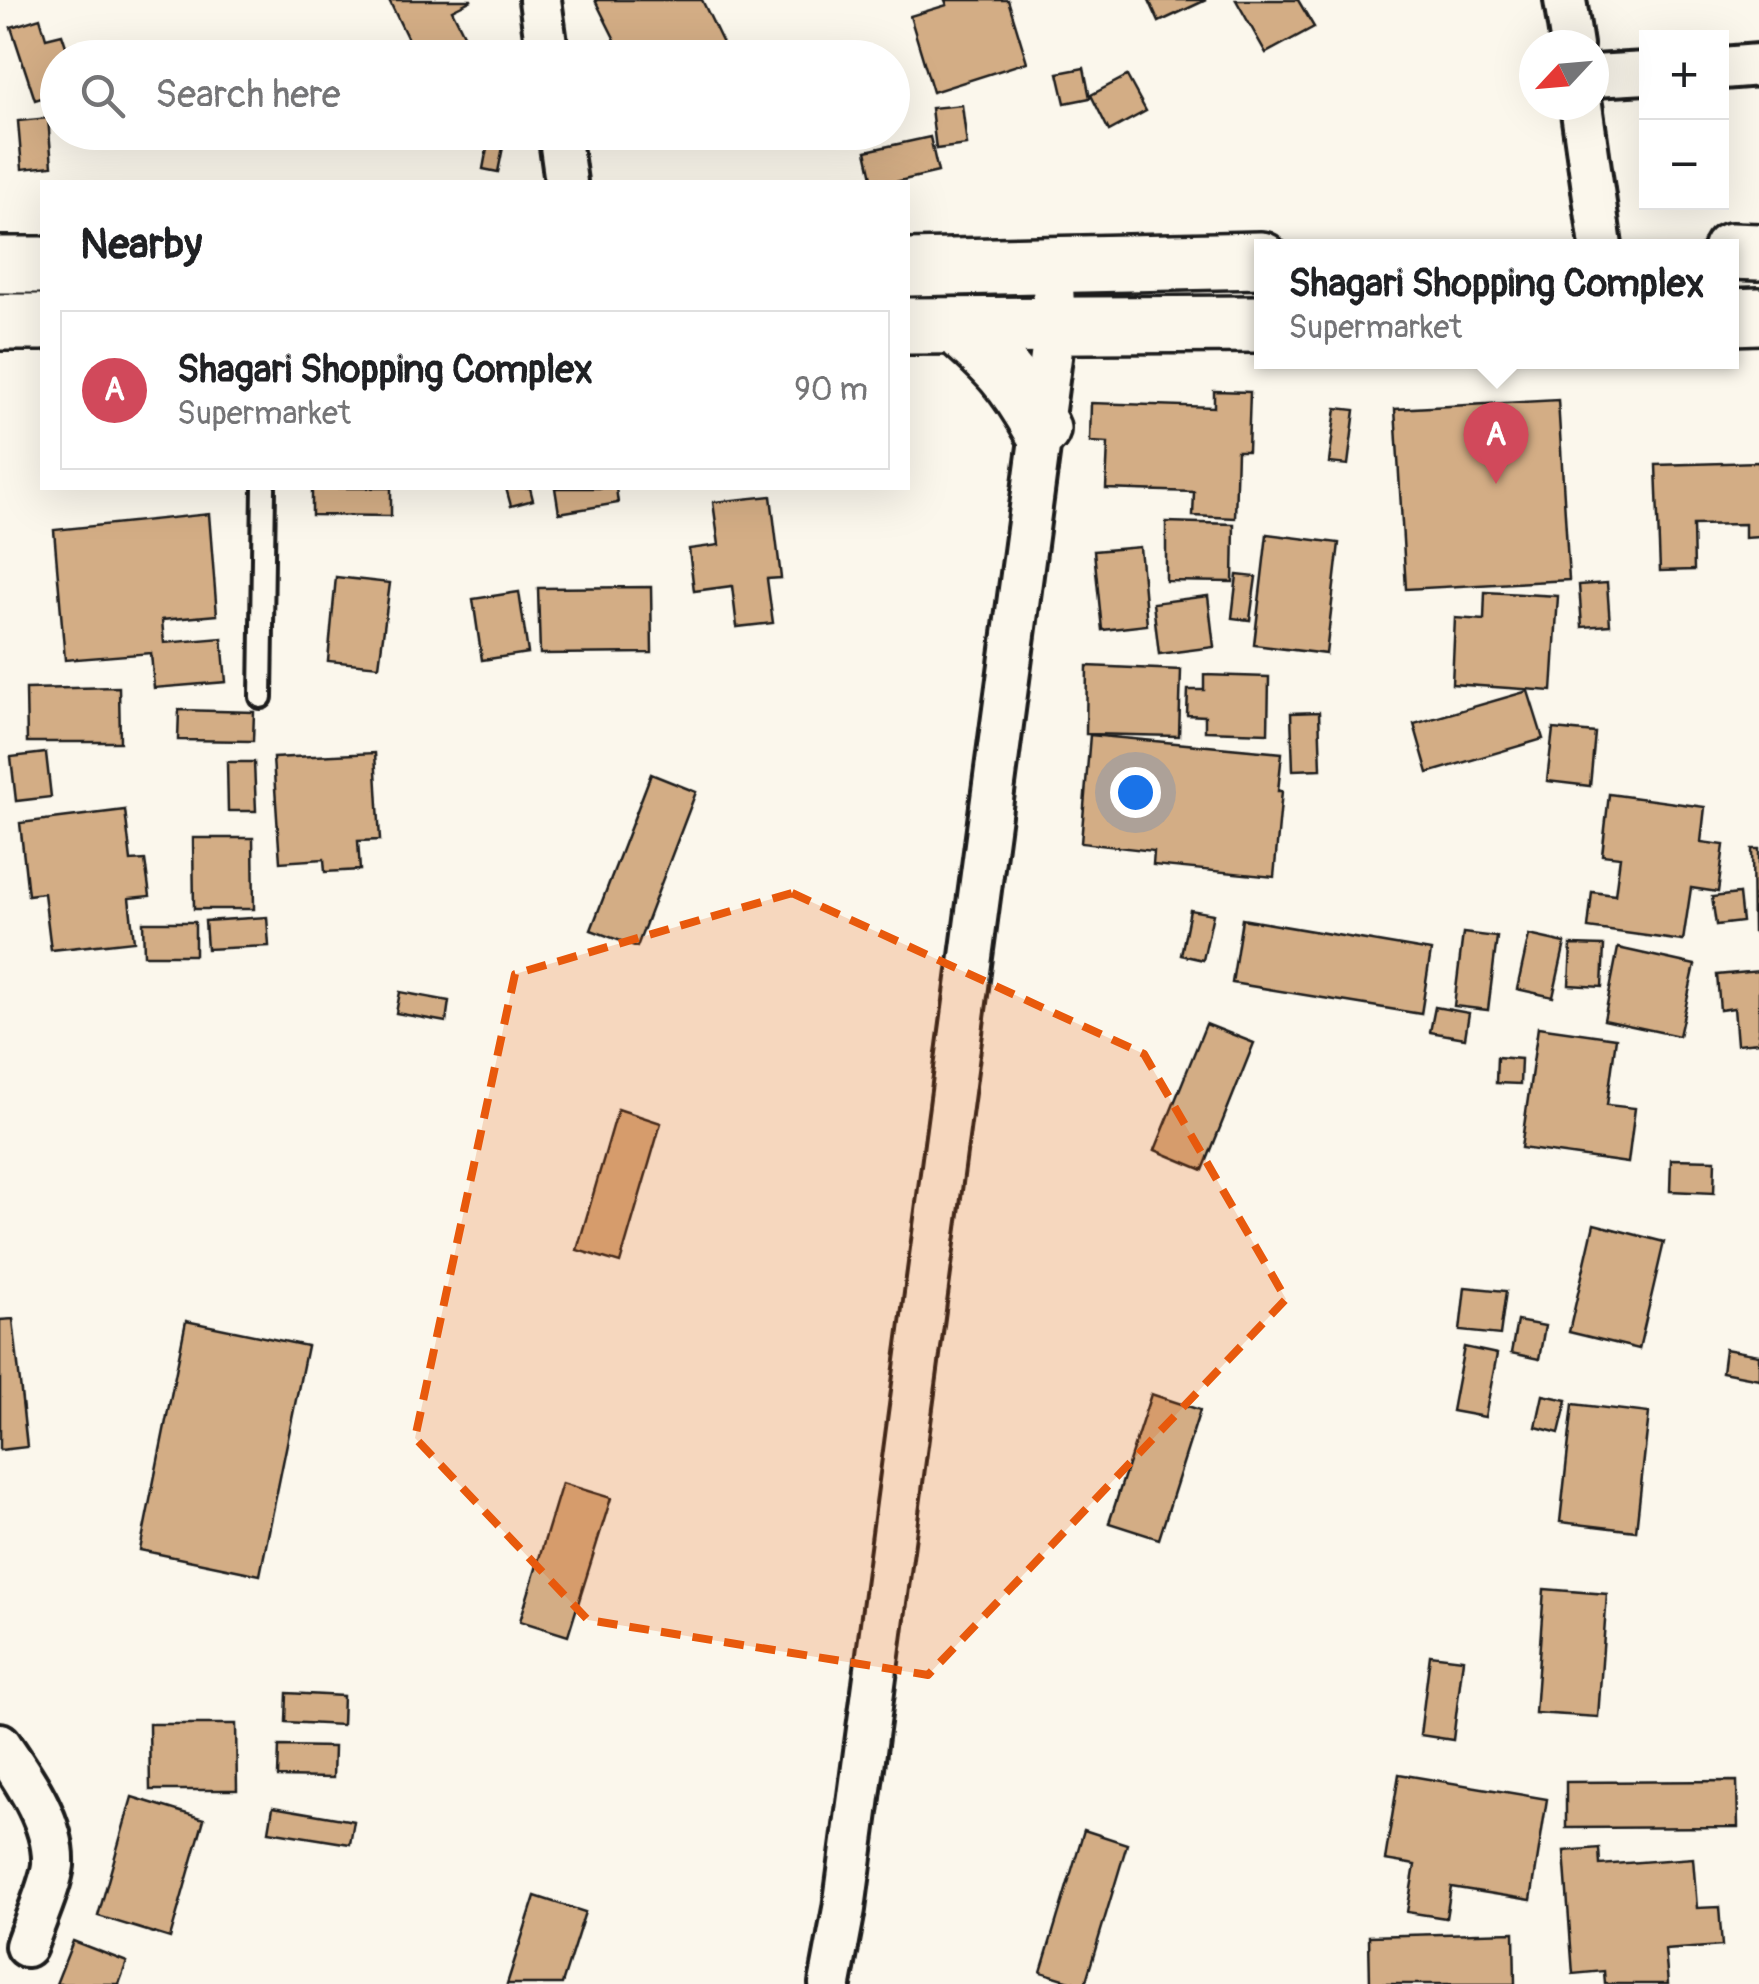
<!DOCTYPE html>
<meta charset="utf-8">
<style>
:root{--surface:#fff;--page:#f2f2f2;--text:#202124;--muted:#757577;--line:#e0e0e0;--accent:#d1495b}
body{margin:0;font-family:Pangolin,sans-serif;background:var(--page);color:var(--text)}
.controls{position:absolute;right:30px;top:30px;display:grid;overflow:hidden;border-radius:0px;box-shadow:0 10px 40px #0002}
.controls button{width:90px;height:90px;display:grid;place-items:center;padding:0;border:0;border-bottom:2px solid var(--line);background:var(--surface);color:var(--text);font:50px sans-serif}
.compass{position:absolute;left:1519px;top:30px;width:90px;height:90px;border-radius:50%;background:var(--surface);box-shadow:0 10px 40px #0002;rotate:244deg}
.you{position:absolute;left:1135px;top:792px;width:35px;height:35px;margin:-25px;border:8px solid #fff;border-radius:50%;background:#1a73e8;box-shadow:0 0 0 15px #1a73e833}
.badge{display:grid;place-items:center;width:65px;height:65px;border-radius:50%;background:var(--accent);color:#fff;font-size:32px;font-weight:700}
.pin{position:absolute;translate:-50% -82px;filter:drop-shadow(0 2px 5px #0008)}
.pin::after{content:'';position:absolute;top:52px;width:35px;height:30px;background:inherit;clip-path:polygon(0 0,100% 0,50% 100%)}
.popup{position:absolute;left:1254px;top:239px;width:485px;height:130px;box-sizing:border-box;display:grid;place-content:center;border-radius:0px;background:var(--surface);filter:drop-shadow(0 2px 8px #0005);font-size:32px;white-space:nowrap;color:var(--muted)}
.popup b{font-size:38px;color:var(--text)}
.popup::after{content:'';position:absolute;left:50%;top:100%;margin-left:-20px;border:20px solid transparent;border-top-color:var(--surface)}
.list{margin:0;padding:0;list-style:none}
h2{display:flex;justify-content:space-between;align-items:center;height:130px;margin:0;padding:0 40px;font-size:42px}
h2 small{font-size:32px;font-weight:400;color:var(--muted)}
.list li{display:grid;grid-template-columns:65px 1fr auto;gap:30px;align-items:center;box-sizing:border-box;height:160px;margin:0 20px 20px;padding:0 20px;border:2px solid var(--line);border-radius:0px}
.list b{display:block;font-size:38px;white-space:nowrap}
.list p{margin:0;font-size:32px;white-space:nowrap;color:var(--muted)}
.list em{font-size:32px;font-style:normal;color:var(--muted)}
.icon{flex:none;width:55px;height:55px;fill:none;stroke:currentColor;stroke-width:2;stroke-linecap:round;stroke-linejoin:round}
.map{position:relative;flex:none;width:1759px;height:1984px;overflow:hidden}
.search{position:absolute;background:var(--surface);box-shadow:0 10px 40px #0002;left:40px;top:40px;width:870px;height:110px;display:flex;align-items:center;gap:25px;box-sizing:border-box;padding:0 35px;border-radius:55px;color:var(--muted);font-size:38px}
.panel{position:absolute;background:var(--surface);box-shadow:0 10px 40px #0002;left:40px;top:180px;width:870px;height:310px;border-radius:0px}
.map>svg:first-child{display:block}
.building{fill:#d3ad85;stroke:#1c1c1c;stroke-width:2.5}
.lines{fill:none;stroke-linecap:round;stroke-linejoin:round}
.lane-casing{stroke:#1c1c1c;stroke-width:28}
.street-casing{stroke:#1c1c1c;stroke-width:48}
.primary-casing{stroke:#1c1c1c;stroke-width:62}
.lane{stroke:#fbf7ec;stroke-width:20}
.street{stroke:#fbf7ec;stroke-width:40}
.primary{stroke:#fbf7ec;stroke-width:55}
.marked{fill:#e8590c;fill-opacity:0.2;stroke:#e8590c;stroke-width:8;stroke-dasharray:20 12;stroke-linejoin:round}
</style>
<div class="map">
<svg width="1759" height="1984" viewBox="0 0 1759 1984">
<rect width="100%" height="100%" fill="#fbf7ec"/>
<filter id="ink" filterUnits="userSpaceOnUse"><feTurbulence type="fractalNoise" baseFrequency=".01" numOctaves="2"/><feDisplacementMap in="SourceGraphic" scale="20" xChannelSelector="R" yChannelSelector="G"/><feConvolveMatrix kernelMatrix="1 2 1 2 8 2 1 2 1" color-interpolation-filters="sRGB"/></filter>
<g filter="url(#ink)">
<g class="building">
<path d="M389 0H472L452 10 472 50 456 58H417Z"/>
<path d="M595 0H702L730 58H613L607 46 616 42Z"/>
<path d="M945 0H1008L1027 62 933 92 910 16 947 5Z"/>
<path d="M1149 0H1206L1159 22Z"/>
<path d="M1236 0H1298L1314 27 1266 53Z"/>
<path d="M40 18 46 38 62 34 70 58H58V93L35 100 11 27Z"/>
<path d="M1084 68 1090 98 1065 103 1058 73Z"/>
<path d="M1127 76 1146 111 1109 131 1091 95Z"/>
<path d="M962 105 967 145 936 149 931 108Z"/>
<path d="M48 118 52 166 22 169 18 121Z"/>
<path d="M490 132H506L498 172 483 169Z"/>
<path d="M930 137 938 172 895 182H873L866 151Z"/>
<path d="M1214 391 1250 392 1248 451H1237L1235 518 1193 516 1194 492 1106 489 1108 443 1090 442 1091 403 1214 407Z"/>
<path d="M1558 400 1569 580 1406 589 1395 409Z"/>
<path d="M1336 408 1355 410 1348 465 1329 463Z"/>
<path d="M1759 462V537L1745 538V524L1693 525 1694 570 1660 571 1656 465Z"/>
<path d="M312 488H391V516L312 515Z"/>
<path d="M506 488H530L533 500 511 506Z"/>
<path d="M555 488H616L618 503 559 513Z"/>
<path d="M771 496 781 578 767 579 773 623 737 627 732 586 694 591 689 549 719 545 713 502Z"/>
<path d="M209 514 217 615 162 620 164 643 222 638 226 682 154 688 151 653 65 660 54 530Z"/>
<path d="M1166 522 1234 524 1233 582 1166 581Z"/>
<path d="M1267 534 1339 543 1326 654 1254 645Z"/>
<path d="M1140 547 1147 625 1102 630 1094 551Z"/>
<path d="M1237 575 1256 577 1250 620 1232 618Z"/>
<path d="M336 577 390 583 379 666 328 661Z"/>
<path d="M1607 583 1610 625 1582 627 1579 585Z"/>
<path d="M651 587 652 653 540 654 538 588Z"/>
<path d="M519 592 528 653 482 660 473 599Z"/>
<path d="M1485 592 1558 596 1552 691 1452 684 1455 618 1484 620Z"/>
<path d="M1208 596 1214 647 1159 654 1153 603Z"/>
<path d="M1087 666 1181 670 1179 736 1086 734Z"/>
<path d="M1204 675 1269 677 1268 733 1205 731V716L1187 715 1188 690H1204Z"/>
<path d="M119 687 120 742H27L26 689Z"/>
<path d="M1528 691 1543 739 1428 773 1414 724Z"/>
<path d="M179 710 254 712 253 741 178 740Z"/>
<path d="M1319 712 1321 769 1293 770 1291 713Z"/>
<path d="M1553 729 1595 733 1590 786 1547 781Z"/>
<path d="M1090 735 1282 753 1278 791H1282L1274 877 1153 865 1154 851 1081 843Z"/>
<path d="M46 753 51 797 16 801 11 757Z"/>
<path d="M375 753 380 840 358 841 360 870 325 872 324 859 280 862 273 758Z"/>
<path d="M227 762H254L256 811H228Z"/>
<path d="M651 774 696 792 637 947 591 930Z"/>
<path d="M1609 794 1705 807 1701 842 1724 845 1718 892 1691 888 1683 941 1588 928 1592 892 1615 895 1620 857 1602 855Z"/>
<path d="M125 810 131 861 145 860 150 896 129 898 134 941 51 950 44 893 28 895 20 823Z"/>
<path d="M193 838H253L254 909H194Z"/>
<path d="M1752 849H1759V933L1753 932Z"/>
<path d="M1739 894 1742 922 1716 925 1712 897Z"/>
<path d="M1190 910 1213 914 1203 960 1181 955Z"/>
<path d="M267 917 269 946 207 949 205 921Z"/>
<path d="M1242 919 1431 951 1421 1014 1232 983Z"/>
<path d="M143 922H195V955H144Z"/>
<path d="M1463 933 1497 937 1488 1010 1454 1006Z"/>
<path d="M1529 935 1565 943 1553 997 1517 989Z"/>
<path d="M1571 945 1604 946 1602 987 1569 985Z"/>
<path d="M1618 948 1695 965 1679 1036 1604 1020Z"/>
<path d="M1759 971V1042L1737 1044 1734 1008 1720 1010 1717 975Z"/>
<path d="M400 992 449 1001 446 1022 396 1013Z"/>
<path d="M1435 1007 1469 1013 1465 1038 1430 1032Z"/>
<path d="M1206 1024 1254 1043 1203 1170 1155 1150Z"/>
<path d="M1538 1027 1616 1038 1607 1105 1635 1108 1628 1163 1521 1148Z"/>
<path d="M1497 1057 1521 1059 1520 1084 1496 1083Z"/>
<path d="M618 1109 661 1123 620 1263 577 1250Z"/>
<path d="M1671 1159 1715 1160 1714 1193 1670 1191Z"/>
<path d="M1594 1224 1664 1242 1639 1349 1569 1332Z"/>
<path d="M1465 1287 1506 1291 1500 1335 1460 1331Z"/>
<path d="M13 1319 27 1447 0 1450V1320Z"/>
<path d="M186 1321 307 1346 260 1575 140 1550Z"/>
<path d="M1517 1321 1545 1326 1539 1359 1511 1353Z"/>
<path d="M1464 1347 1497 1354 1485 1417 1452 1411Z"/>
<path d="M1725 1349 1759 1355V1379L1722 1372Z"/>
<path d="M1151 1394 1200 1410 1159 1539 1109 1523Z"/>
<path d="M1543 1395 1567 1400 1559 1433 1536 1427Z"/>
<path d="M1573 1404 1649 1413 1636 1531 1560 1522Z"/>
<path d="M562 1483 611 1498 568 1636 520 1621Z"/>
<path d="M1544 1589 1607 1594 1598 1717 1535 1713Z"/>
<path d="M1430 1655 1463 1659 1453 1740 1420 1735Z"/>
<path d="M287 1693 343 1696 342 1725 286 1722Z"/>
<path d="M149 1724H236L237 1790H150Z"/>
<path d="M279 1746 334 1747 333 1778 278 1777Z"/>
<path d="M1399 1774 1547 1799 1531 1900 1451 1887 1446 1918 1407 1912 1415 1865 1385 1860Z"/>
<path d="M1737 1781 1738 1827 1566 1828V1782Z"/>
<path d="M132 1797 204 1819 170 1938 98 1916Z"/>
<path d="M273 1807 354 1821 350 1844 269 1831Z"/>
<path d="M1084 1830 1127 1844 1085 1984H1080L1041 1972Z"/>
<path d="M1599 1848 1600 1865 1693 1858 1697 1908 1719 1907 1722 1946 1665 1950 1668 1984H1605L1604 1971 1573 1974 1564 1851Z"/>
<path d="M535 1896 585 1912 562 1984H507Z"/>
<path d="M1514 1932 1515 1984H1370L1369 1936Z"/>
<path d="M73 1941 127 1962 119 1984H56Z"/>
</g>
<g class="lines">
<g class="lane-casing">
<path id="lane" d="M261 697 264 488"/>
</g>
<g class="street-casing">
<g id="street">
<path d="M540 0 548 58"/>
<path d="M1565 0 1572 45"/>
<path d="M1722 68 1759 65"/>
<path d="M1594 76 1646 73"/>
<path d="M1581 105 1601 246"/>
<path d="M559 132 566 182"/>
<path d="M0 1744C23 1778 55 1822 53 1865 51 1885 33 1925 26 1946"/>
<path d="M830 1984 844 1909 1055 327 1052 266"/>
</g>
</g>
<g class="primary-casing">
<g id="primary">
<path d="M1731 251 1759 252"/>
<path d="M0 265H42"/>
<path d="M908 268 1261 260"/>
<path d="M1731 317 1759 316"/>
<path d="M0 322H42"/>
<path d="M908 326 1261 324"/>
<path d="M956 326C998 363 1014 379 1042 429"/>
</g>
</g>
<use href="#lane" class="lane"/>
<use href="#street" class="street"/>
<use href="#primary" class="primary"/>
</g>
</g>
<path class="marked" d="M792 893 1144 1054 1286 1299 928 1675 588 1620 415 1438 515 974Z"/>
</svg>
<div class="controls">
<button>+</button>
<button>−</button>
</div>
<svg class="compass" viewBox="-18 -18 36 36"><path d="M0-13l5 13h-10z" fill="#e53935"/><path d="M0 13l5-13h-10z" fill="#757577"/></svg>
<div class="you"></div>
<div class="pin badge" style="left:1496px;top:484px">A</div>
<div class="popup"><b>Shagari Shopping Complex</b>Supermarket</div>
<div class="search"><svg class="icon" aria-label="search" viewBox="0 0 24 24"><circle cx="10" cy="10" r="6"/><path d="M15 15l6 6"/></svg>Search here</div>
<section class="panel">
<h2>Nearby<small></small></h2>
<ul class="list">
<li><span class="badge">A</span><div><b>Shagari Shopping Complex</b><p>Supermarket</p></div><em>90 m</em></li>
</ul>
</section>
</div>
